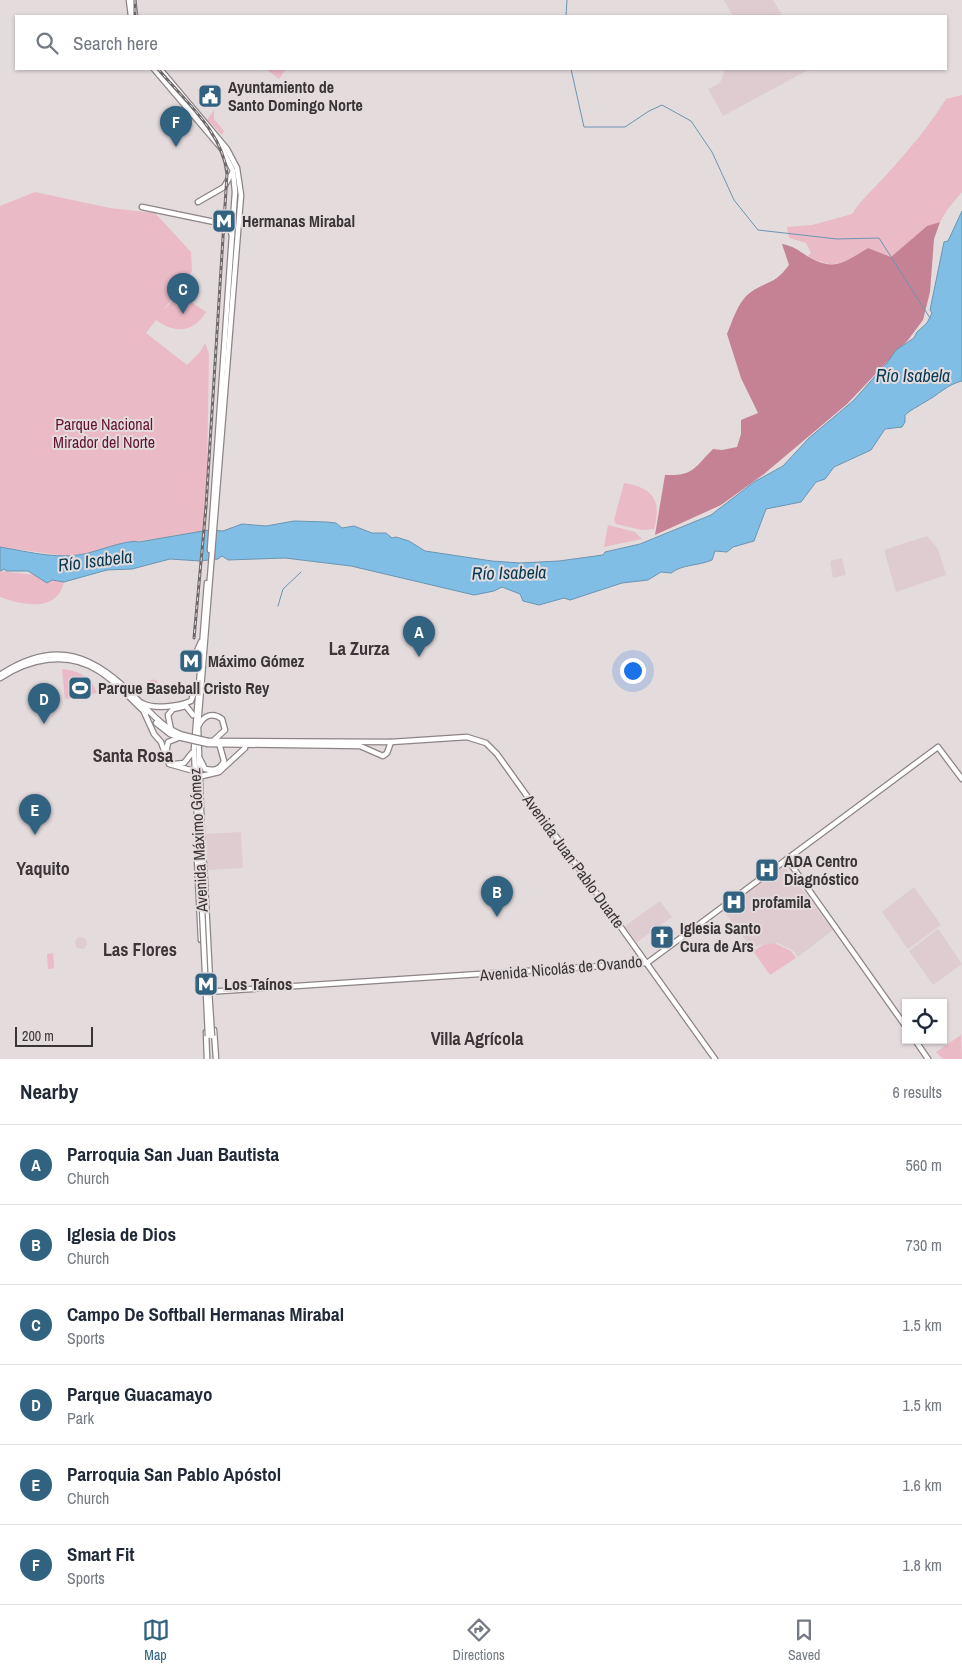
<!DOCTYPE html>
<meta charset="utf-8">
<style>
:root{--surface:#fff;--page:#f2f2f3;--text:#1f2937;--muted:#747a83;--line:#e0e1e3;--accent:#316280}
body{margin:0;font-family:"Archivo Narrow",sans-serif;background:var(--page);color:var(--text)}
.controls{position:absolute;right:15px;bottom:15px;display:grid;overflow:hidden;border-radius:0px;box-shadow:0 1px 4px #0004}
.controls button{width:45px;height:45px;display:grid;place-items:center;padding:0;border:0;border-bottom:1px solid var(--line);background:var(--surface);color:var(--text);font:25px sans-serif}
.scale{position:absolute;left:15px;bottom:12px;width:78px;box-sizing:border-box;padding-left:5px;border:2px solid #393536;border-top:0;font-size:14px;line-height:18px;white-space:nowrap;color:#393536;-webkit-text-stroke:4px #e4dbdd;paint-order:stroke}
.you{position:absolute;left:632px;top:670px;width:18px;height:18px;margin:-12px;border:4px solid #fff;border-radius:50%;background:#1a73e8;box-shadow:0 0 0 8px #1a73e833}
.badge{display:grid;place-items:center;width:32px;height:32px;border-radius:50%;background:var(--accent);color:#fff;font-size:16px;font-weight:700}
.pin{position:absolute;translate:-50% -41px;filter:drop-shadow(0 1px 2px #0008)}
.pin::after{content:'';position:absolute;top:26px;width:18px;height:15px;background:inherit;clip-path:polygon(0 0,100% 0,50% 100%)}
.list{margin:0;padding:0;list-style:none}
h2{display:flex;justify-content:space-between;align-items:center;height:65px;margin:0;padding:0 20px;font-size:21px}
h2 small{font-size:16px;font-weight:400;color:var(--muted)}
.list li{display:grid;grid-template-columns:32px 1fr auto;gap:15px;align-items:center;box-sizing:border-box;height:80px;padding:0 20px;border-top:1px solid var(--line)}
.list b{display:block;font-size:19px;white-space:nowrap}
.list p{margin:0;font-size:16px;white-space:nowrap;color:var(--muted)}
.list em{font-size:16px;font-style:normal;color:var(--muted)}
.icon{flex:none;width:28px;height:28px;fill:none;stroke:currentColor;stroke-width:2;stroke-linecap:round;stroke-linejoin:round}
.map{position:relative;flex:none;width:962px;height:1059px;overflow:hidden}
.search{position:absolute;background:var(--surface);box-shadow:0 1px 4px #0004;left:15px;right:15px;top:15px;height:55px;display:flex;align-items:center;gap:12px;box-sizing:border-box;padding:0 18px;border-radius:0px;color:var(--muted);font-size:19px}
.sheet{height:545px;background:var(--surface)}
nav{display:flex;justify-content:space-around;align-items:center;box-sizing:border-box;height:70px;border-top:1px solid var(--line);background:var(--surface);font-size:14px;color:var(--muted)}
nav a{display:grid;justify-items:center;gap:2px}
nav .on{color:var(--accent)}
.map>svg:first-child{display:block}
.built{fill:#deccd0}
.green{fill:#eabac6}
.forest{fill:#c58294}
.water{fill:#80bee5;stroke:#6b95b0}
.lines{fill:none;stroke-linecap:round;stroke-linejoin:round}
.stream{stroke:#6b95b0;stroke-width:1}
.major-casing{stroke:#8c8485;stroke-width:7}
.major{stroke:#fff;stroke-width:4.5}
.rail-casing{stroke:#6e696a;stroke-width:3}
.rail{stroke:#e4dbdd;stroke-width:1;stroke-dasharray:4;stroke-linecap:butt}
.major-bridge-casing{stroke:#8c8485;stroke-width:7;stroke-linecap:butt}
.major-bridge{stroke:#fff;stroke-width:4.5}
.labels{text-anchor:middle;stroke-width:4;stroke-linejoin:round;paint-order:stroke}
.poi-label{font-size:16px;font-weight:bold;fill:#393536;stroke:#e4dbdd;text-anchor:start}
.park-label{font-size:16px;fill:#631332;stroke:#e4dbdd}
.street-label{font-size:16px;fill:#393536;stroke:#e4dbdd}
.water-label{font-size:18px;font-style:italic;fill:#053a55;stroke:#e4dbdd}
.neighbourhood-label{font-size:18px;font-weight:bold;fill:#3d3638;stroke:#e4dbdd}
</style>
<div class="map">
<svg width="962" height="1059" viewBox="0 0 962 1059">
<rect width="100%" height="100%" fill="#e4dbdd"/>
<g class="built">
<path d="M724 0H773L783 16H733Z"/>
<path d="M725 69H810L723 116 708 89 720 83Z"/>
<path d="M927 536 938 549 946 575 896 592 884 550Z"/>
<path d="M842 558 846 575 833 578 830 561Z"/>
<path d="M241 832 243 868 208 870 206 834Z"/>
<path d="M783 865 833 930 798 957 793 950 777 943 760 945 752 949 723 910Z"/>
<path d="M914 887 941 925 908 949 882 912Z"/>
<path d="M660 901 672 917 637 942 625 926Z"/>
<path d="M938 929 962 964 933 985 909 951Z"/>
<circle cx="81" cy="943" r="6"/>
</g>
<g class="green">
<path d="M266 69H286L279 79Z"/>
<path d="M962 95V192L947 210 940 222 927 226 891 257 868 248C843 263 835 271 808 256L811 253 806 243 789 238 787 227 812 225 852 214C862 198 876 187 888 173 909 150 930 125 946 99Z"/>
<path d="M214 110V119L224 131 222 135 207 120Z"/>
<path d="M35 192 110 208 155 213 191 252 192 271 163 311 178 295H181L206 312C193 333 176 334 156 320L146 333 187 365 200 352 205 343 209 354 206 531 158 539 126 542 91 553 66 556 0 547V206Z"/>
<path d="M624 483C653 488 662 500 654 529L642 530 616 524 614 520Z"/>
<path d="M608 525 635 532 642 539 604 547Z"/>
<path d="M0 571 35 575 47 583 52 580 64 582C57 613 22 605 0 597Z"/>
<path d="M62 669C80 671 90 676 97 693L65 699Z"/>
<circle cx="153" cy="685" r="5.5"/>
<path d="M774 943 791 951 796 958 770 975 753 951 763 945Z"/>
<path d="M53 953 54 968 48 969 47 954Z"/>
<path d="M961 1035 962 1059H943L936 1052Z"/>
</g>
<path class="forest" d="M940 222 934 239 930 292 923 320 908 340 847 404 764 474 721 505 655 535 665 475C694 476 694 468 713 449L722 450 737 447 741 434V420L758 413 741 378 727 334C733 320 738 301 751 292 769 280 774 285 789 265L782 244C793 246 798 250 807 256 834 272 843 263 868 248L891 257 927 226Z"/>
<path class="water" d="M962 211V381C948 384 938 395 925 402 917 407 912 409 905 415V422L902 427 885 429 871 450 834 467 825 479 816 482 801 502 766 509 754 541 733 547 727 552 715 551 712 560C698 566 683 564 671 573L661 572 648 580 622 583 570 600 564 598 539 605 523 601 520 594 502 587 494 591 474 595 351 566 285 558 228 560 222 556 218 559 200 561 170 559 132 569 107 570 64 582 52 580 47 583 28 571H6L5 569 0 571V547C30 552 62 561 92 552 103 549 130 539 139 542L209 530 223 531 242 524 266 526 294 521 327 522 336 523 342 528 354 526 372 533H386L392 538 396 537 409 541 425 551 492 561 520 563 559 561 603 555 605 552 640 544 711 515 754 482 783 466 809 438 853 401 887 363 896 350 914 338 917 332 927 323 932 313 930 310 944 242 948 241Z"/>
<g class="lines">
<g class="stream">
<path d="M566 16 567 0"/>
<path d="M571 69 584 127H625L649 111 662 105 691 121 712 152 734 200 758 230 837 239 879 238 930 318"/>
<path d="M278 606 283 589 301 572"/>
</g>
<g class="major-casing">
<g id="major">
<path d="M129 0 131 16"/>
<path d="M133 0 135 16"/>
<path d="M154 69 222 149 233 171 235 192 210 550"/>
<path d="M160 69 227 149 237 168 241 195 198 726 203 866"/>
<path d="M198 202 224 187 232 173"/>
<path d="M142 207 224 224 229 227 232 235"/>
<path d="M197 651 201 642"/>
<path d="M0 675C57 637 94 656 138 700 152 714 163 728 183 735"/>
<path d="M0 678C29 659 67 650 99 671 117 682 130 699 146 713"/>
<path d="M142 703C154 710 179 706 191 701L195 690"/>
<path d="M144 712 154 734 161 742 169 764 194 771"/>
<path d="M156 723 170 734 182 738"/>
<path d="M199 725C204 715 213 712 222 719L225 730 213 741"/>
<path d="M171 730 168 715 173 709 186 706 193 715"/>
<path d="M208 741 391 742 467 737 486 743 497 754 715 1059"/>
<path d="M208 744 360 746 383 756 387 753 391 742"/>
<path d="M166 753 168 742 178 738"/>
<path d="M200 759 205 769C214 771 220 770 224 761L219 743"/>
<path d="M175 764 184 763 192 753"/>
<path d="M198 779 202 776 219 772 245 748 246 743"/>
<path d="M787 859 906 1027"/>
<path d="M197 860 201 940"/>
<path d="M199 862 194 749 207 583"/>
<path d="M204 863 210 980"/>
<path d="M206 992 647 963 938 747 962 779"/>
<path d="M214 1030 216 1059"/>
<path d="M206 1032 207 1059"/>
<path d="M915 1040 928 1059"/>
</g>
</g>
<use href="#major" class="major"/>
<g class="rail-casing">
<g id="rail">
<path d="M135 0V16"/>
<path d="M158 69C184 100 223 132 227 174L206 507 194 638"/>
</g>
</g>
<use href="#rail" class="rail"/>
<g class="major-bridge-casing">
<g id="major-bridge">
<path d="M183 735 208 741"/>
<path d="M182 738 208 744"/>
<path d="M200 866 208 1036"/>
<path d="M208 975 212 1036"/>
</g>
</g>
<use href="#major-bridge" class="major-bridge"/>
</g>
<defs>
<g id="civic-square" transform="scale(1.25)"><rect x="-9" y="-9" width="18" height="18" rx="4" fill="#316280" stroke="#e4dbdd"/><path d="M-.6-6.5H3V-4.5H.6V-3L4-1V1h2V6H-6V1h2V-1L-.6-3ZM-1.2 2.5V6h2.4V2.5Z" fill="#fff"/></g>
<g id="metro-square" transform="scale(1.25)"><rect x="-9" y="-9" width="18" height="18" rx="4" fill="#316280" stroke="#e4dbdd"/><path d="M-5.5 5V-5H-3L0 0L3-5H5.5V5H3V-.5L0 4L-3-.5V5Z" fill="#fff"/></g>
<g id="stadium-square" transform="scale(1.25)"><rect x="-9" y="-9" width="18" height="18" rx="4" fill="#316280" stroke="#e4dbdd"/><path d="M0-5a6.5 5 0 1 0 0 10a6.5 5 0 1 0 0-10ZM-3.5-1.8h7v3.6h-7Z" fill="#fff"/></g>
<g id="hospital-square" transform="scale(1.25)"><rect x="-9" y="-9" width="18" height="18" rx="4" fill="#316280" stroke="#e4dbdd"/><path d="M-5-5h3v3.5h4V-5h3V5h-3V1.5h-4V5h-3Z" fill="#fff"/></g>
<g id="church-square" transform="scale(1.25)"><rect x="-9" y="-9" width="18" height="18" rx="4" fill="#316280" stroke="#e4dbdd"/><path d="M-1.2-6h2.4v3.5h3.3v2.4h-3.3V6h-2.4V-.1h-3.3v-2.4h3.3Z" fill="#fff"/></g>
</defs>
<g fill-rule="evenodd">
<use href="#civic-square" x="210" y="96"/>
<use href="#metro-square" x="224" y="221"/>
<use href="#metro-square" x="191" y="661"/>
<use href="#stadium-square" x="80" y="688"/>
<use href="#hospital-square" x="767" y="870"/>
<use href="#hospital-square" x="734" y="902"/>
<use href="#church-square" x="662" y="937"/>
<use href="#metro-square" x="206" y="984"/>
</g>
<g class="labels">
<g class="poi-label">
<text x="228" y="93">Ayuntamiento de<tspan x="228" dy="18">Santo Domingo Norte</tspan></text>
<text x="242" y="227">Hermanas Mirabal</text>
<text x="208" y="667">Máximo Gómez</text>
<text x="98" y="694">Parque Baseball Cristo Rey</text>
<text x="784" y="867">ADA Centro<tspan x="784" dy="18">Diagnóstico</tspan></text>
<text x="752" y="908">profamila</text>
<text x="680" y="934">Iglesia Santo<tspan x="680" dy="18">Cura de Ars</tspan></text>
<text x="224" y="990">Los Taínos</text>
</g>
<g class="park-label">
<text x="104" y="430">Parque Nacional<tspan x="104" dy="18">Mirador del Norte</tspan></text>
</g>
<g class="street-label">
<text transform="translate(198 840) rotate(-93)" y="6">Avenida Máximo Gómez</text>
<text transform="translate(574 861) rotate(54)" y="6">Avenida Juan Pablo Duarte</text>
<text transform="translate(561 968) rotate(-5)" y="6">Avenida Nicolás de Ovando</text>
</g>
<g class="water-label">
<text x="913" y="382">Río Isabela</text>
<text transform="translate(95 561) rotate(-7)" y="6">Río Isabela</text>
<text transform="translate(509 573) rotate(-1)" y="6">Río Isabela</text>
</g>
<g class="neighbourhood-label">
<text x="359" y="655">La Zurza</text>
<text x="133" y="762">Santa Rosa</text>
<text x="43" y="875">Yaquito</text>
<text x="140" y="956">Las Flores</text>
<text x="477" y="1045">Villa Agrícola</text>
</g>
</g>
</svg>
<div class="controls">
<button><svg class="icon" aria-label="locate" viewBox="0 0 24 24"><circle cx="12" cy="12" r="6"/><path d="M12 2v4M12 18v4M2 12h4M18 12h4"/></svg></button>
</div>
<div class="scale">200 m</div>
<div class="you"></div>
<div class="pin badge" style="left:419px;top:657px">A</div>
<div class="pin badge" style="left:497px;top:917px">B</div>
<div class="pin badge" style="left:183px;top:314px">C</div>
<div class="pin badge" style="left:44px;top:724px">D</div>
<div class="pin badge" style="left:35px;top:835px">E</div>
<div class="pin badge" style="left:176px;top:147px">F</div>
<div class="search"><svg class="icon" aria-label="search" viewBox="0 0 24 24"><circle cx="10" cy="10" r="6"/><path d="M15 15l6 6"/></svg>Search here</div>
</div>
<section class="sheet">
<h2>Nearby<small>6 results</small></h2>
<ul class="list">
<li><span class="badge">A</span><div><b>Parroquia San Juan Bautista</b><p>Church</p></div><em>560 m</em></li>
<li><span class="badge">B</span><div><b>Iglesia de Dios</b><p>Church</p></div><em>730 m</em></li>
<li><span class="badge">C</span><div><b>Campo De Softball Hermanas Mirabal</b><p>Sports</p></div><em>1.5 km</em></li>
<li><span class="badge">D</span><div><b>Parque Guacamayo</b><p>Park</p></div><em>1.5 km</em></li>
<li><span class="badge">E</span><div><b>Parroquia San Pablo Apóstol</b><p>Church</p></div><em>1.6 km</em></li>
<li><span class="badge">F</span><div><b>Smart Fit</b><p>Sports</p></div><em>1.8 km</em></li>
</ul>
</section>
<nav>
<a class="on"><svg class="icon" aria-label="map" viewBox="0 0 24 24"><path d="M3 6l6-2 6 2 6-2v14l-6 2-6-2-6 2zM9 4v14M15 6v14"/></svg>Map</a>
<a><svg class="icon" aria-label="directions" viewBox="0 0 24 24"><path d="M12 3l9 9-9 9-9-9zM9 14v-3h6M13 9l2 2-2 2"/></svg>Directions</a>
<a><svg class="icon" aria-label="saved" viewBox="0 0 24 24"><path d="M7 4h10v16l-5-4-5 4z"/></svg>Saved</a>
</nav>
